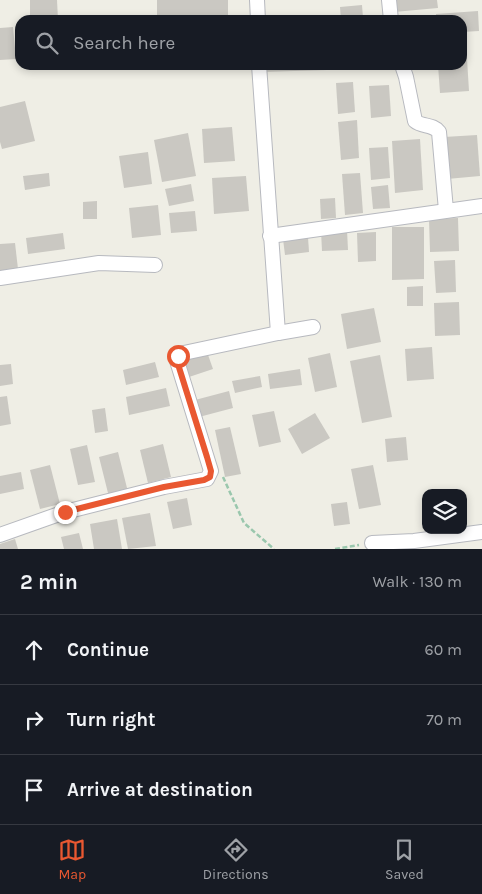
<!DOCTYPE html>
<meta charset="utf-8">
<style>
:root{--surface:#171b24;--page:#20242c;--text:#f1f3f6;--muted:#9ea1a6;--line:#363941;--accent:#e95831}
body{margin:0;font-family:Karla,sans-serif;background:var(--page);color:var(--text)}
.controls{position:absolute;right:15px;bottom:15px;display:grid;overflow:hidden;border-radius:10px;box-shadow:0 2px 8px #0003}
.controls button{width:45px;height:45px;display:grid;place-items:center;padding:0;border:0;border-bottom:1px solid var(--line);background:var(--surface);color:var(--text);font:25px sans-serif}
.stop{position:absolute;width:15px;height:15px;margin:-11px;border:4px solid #e95831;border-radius:50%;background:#fff}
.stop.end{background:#e95831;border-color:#fff;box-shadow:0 1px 5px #0008}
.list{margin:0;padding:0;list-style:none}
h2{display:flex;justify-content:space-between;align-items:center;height:65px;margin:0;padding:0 20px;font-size:21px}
h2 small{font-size:16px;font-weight:400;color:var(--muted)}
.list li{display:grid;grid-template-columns:32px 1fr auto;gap:15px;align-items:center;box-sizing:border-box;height:70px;padding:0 20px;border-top:1px solid var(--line)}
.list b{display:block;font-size:19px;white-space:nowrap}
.list em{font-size:16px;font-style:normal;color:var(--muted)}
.icon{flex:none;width:28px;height:28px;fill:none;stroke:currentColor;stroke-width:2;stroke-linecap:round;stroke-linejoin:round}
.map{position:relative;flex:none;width:482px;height:549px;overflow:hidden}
.search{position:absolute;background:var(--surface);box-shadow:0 2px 8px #0003;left:15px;right:15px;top:15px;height:55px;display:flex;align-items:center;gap:12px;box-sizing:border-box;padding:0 18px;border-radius:15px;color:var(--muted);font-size:19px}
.sheet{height:275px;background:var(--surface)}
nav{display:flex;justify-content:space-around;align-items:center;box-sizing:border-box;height:70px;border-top:1px solid var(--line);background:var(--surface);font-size:14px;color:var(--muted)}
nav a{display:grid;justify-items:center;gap:2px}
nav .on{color:var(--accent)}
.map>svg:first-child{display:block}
.building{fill:#cac8c2}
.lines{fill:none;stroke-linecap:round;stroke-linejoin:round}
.street-casing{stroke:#b7b9bf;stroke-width:16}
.path{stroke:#9ac7ad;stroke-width:2.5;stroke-dasharray:5 2.5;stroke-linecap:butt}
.street{stroke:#fff;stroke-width:14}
.route{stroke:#e95831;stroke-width:6}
</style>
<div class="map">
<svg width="482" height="549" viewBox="0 0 482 549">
<rect width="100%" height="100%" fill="#efeee5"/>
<g class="building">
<path d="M30 0H57L58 20H30Z"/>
<rect x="157" y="0" width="71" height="20"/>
<path d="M393 0H437L438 8 394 12Z"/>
<path d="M362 5 363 18 341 20 340 7Z"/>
<path d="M478 11 479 31 462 32V20H436V14Z"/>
<path d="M13 27 16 59 0 60V28Z"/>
<path d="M462 43H466L469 91 440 93 438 65H462Z"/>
<path d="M262 65H327V70L262 72Z"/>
<path d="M339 65H367V68L339 70Z"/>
<path d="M353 82 355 112 338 114 336 83Z"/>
<path d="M389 85 391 116 371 118 369 86Z"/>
<path d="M25 101 35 141 2 149 0 142V107Z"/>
<path d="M357 120 359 158 341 160 338 122Z"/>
<path d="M232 127 235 161 204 163 202 129Z"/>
<path d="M188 133 196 176 162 182 154 140Z"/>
<path d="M477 135 480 176 447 179 444 137Z"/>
<path d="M420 139 423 190 395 193 392 141Z"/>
<path d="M388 147 390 178 371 180 369 148Z"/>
<path d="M148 152 152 184 124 188 119 156Z"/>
<path d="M49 173 50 186 25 190 23 176Z"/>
<path d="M360 173 363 213 345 215 342 174Z"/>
<path d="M246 176 249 211 214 214 212 178Z"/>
<path d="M191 184 194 201 169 206 165 189Z"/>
<path d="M388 185 390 208 373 209 371 187Z"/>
<path d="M335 198 336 218 321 219 320 199Z"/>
<path d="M97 201V219H83V202Z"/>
<path d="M158 205 161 235 132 238 129 208Z"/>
<path d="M195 211 197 231 171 233 169 213Z"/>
<path d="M458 218 459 251 430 252 429 219Z"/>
<path d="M392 227H424V279L392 280Z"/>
<path d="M347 230 348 250 322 251 321 231Z"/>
<path d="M376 232V261L358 262 357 233Z"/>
<path d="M63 233 65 249 28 254 26 238Z"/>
<path d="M308 237 309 252 285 255 283 239Z"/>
<path d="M15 243 18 269 0 271V244Z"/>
<path d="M455 260 456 292 436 293 434 261Z"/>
<path d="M423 286V306H407V287Z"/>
<path d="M459 302 460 335 435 336 434 303Z"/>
<path d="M374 308 381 342 347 349 341 314Z"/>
<path d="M432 347 434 379 407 381 405 349Z"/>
<path d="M207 352 213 369 186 378 180 361Z"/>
<path d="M330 353 337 387 315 392 308 358Z"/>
<path d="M380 355 392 417 362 423 350 361Z"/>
<path d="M155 362 159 377 126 385 123 370Z"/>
<path d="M11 364 13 384 0 386V365Z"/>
<path d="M300 369 302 385 270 389 268 374Z"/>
<path d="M260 376 262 387 235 393 232 381Z"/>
<path d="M166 388 170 406 129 415 126 397Z"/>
<path d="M229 391 233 408 199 417 195 400Z"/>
<path d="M7 396 11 424 0 426V397Z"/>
<path d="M105 408 108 431 95 433 92 410Z"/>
<path d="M274 411 281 442 259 447 252 415Z"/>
<path d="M315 413 330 438 302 454 288 429Z"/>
<path d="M230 427 241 474 225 477 215 430Z"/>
<path d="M406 437 408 460 387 462 385 439Z"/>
<path d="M163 444 171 477 148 483 140 450Z"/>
<path d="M87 445 95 482 78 485 70 449Z"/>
<path d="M118 452 128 492 109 497 99 457Z"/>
<path d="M50 465 60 504 40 509 30 470Z"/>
<path d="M373 465 381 505 359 509 351 469Z"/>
<path d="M21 472 24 489 0 494V476Z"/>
<path d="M187 498 192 525 173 529 167 502Z"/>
<path d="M347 502 350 524 334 526 331 504Z"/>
<path d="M150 513 156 546 128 549 122 518Z"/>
<path d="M117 519 122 549H94L90 524Z"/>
<path d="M79 533 83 549H64L61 537Z"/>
<path d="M15 539 18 549H0V544Z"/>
</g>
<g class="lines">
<g class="street-casing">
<g id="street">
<path d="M257 0 258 20"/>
<path d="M389 0 391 20"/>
<path d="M259 65 278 333"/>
<path d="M402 65 406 77 415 121C422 127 433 124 439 132L446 210"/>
<path d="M270 236 482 206"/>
<path d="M0 278 99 263 155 265"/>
<path d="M0 535 65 512 164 487 207 479 211 471 177 361 179 354 278 333 313 327"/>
<path d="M372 543 414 541 482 532"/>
</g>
</g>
<g class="path">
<path d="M223 477 244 523 274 549"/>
<path d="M335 549 359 545"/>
</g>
<use href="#street" class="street"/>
</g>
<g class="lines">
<path class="route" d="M65 512 164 487 204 480 210 477 211 471 207 457 177 361 178 356"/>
</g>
</svg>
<div class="controls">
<button><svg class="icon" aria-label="layers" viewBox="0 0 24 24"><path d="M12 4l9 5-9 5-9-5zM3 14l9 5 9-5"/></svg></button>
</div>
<div class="stop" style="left:178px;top:356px"></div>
<div class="stop end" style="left:65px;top:512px"></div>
<div class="search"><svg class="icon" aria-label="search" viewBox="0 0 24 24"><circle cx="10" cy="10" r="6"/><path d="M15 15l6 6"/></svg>Search here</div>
</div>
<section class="sheet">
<h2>2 min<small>Walk · 130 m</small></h2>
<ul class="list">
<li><svg class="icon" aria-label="ahead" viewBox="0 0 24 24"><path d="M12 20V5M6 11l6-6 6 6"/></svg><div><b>Continue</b></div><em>60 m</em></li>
<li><svg class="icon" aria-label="right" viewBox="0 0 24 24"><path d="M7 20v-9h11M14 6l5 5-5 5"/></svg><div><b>Turn right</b></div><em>70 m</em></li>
<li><svg class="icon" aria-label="arrive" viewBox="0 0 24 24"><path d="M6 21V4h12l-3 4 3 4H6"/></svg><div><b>Arrive at destination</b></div></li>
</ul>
</section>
<nav>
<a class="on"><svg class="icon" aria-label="map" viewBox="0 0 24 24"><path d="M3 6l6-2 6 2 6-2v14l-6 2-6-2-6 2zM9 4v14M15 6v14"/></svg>Map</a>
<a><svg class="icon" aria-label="directions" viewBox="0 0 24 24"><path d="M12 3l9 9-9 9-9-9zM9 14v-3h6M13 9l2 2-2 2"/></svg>Directions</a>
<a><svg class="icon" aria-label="saved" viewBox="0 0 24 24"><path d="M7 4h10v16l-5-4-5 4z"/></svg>Saved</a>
</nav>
